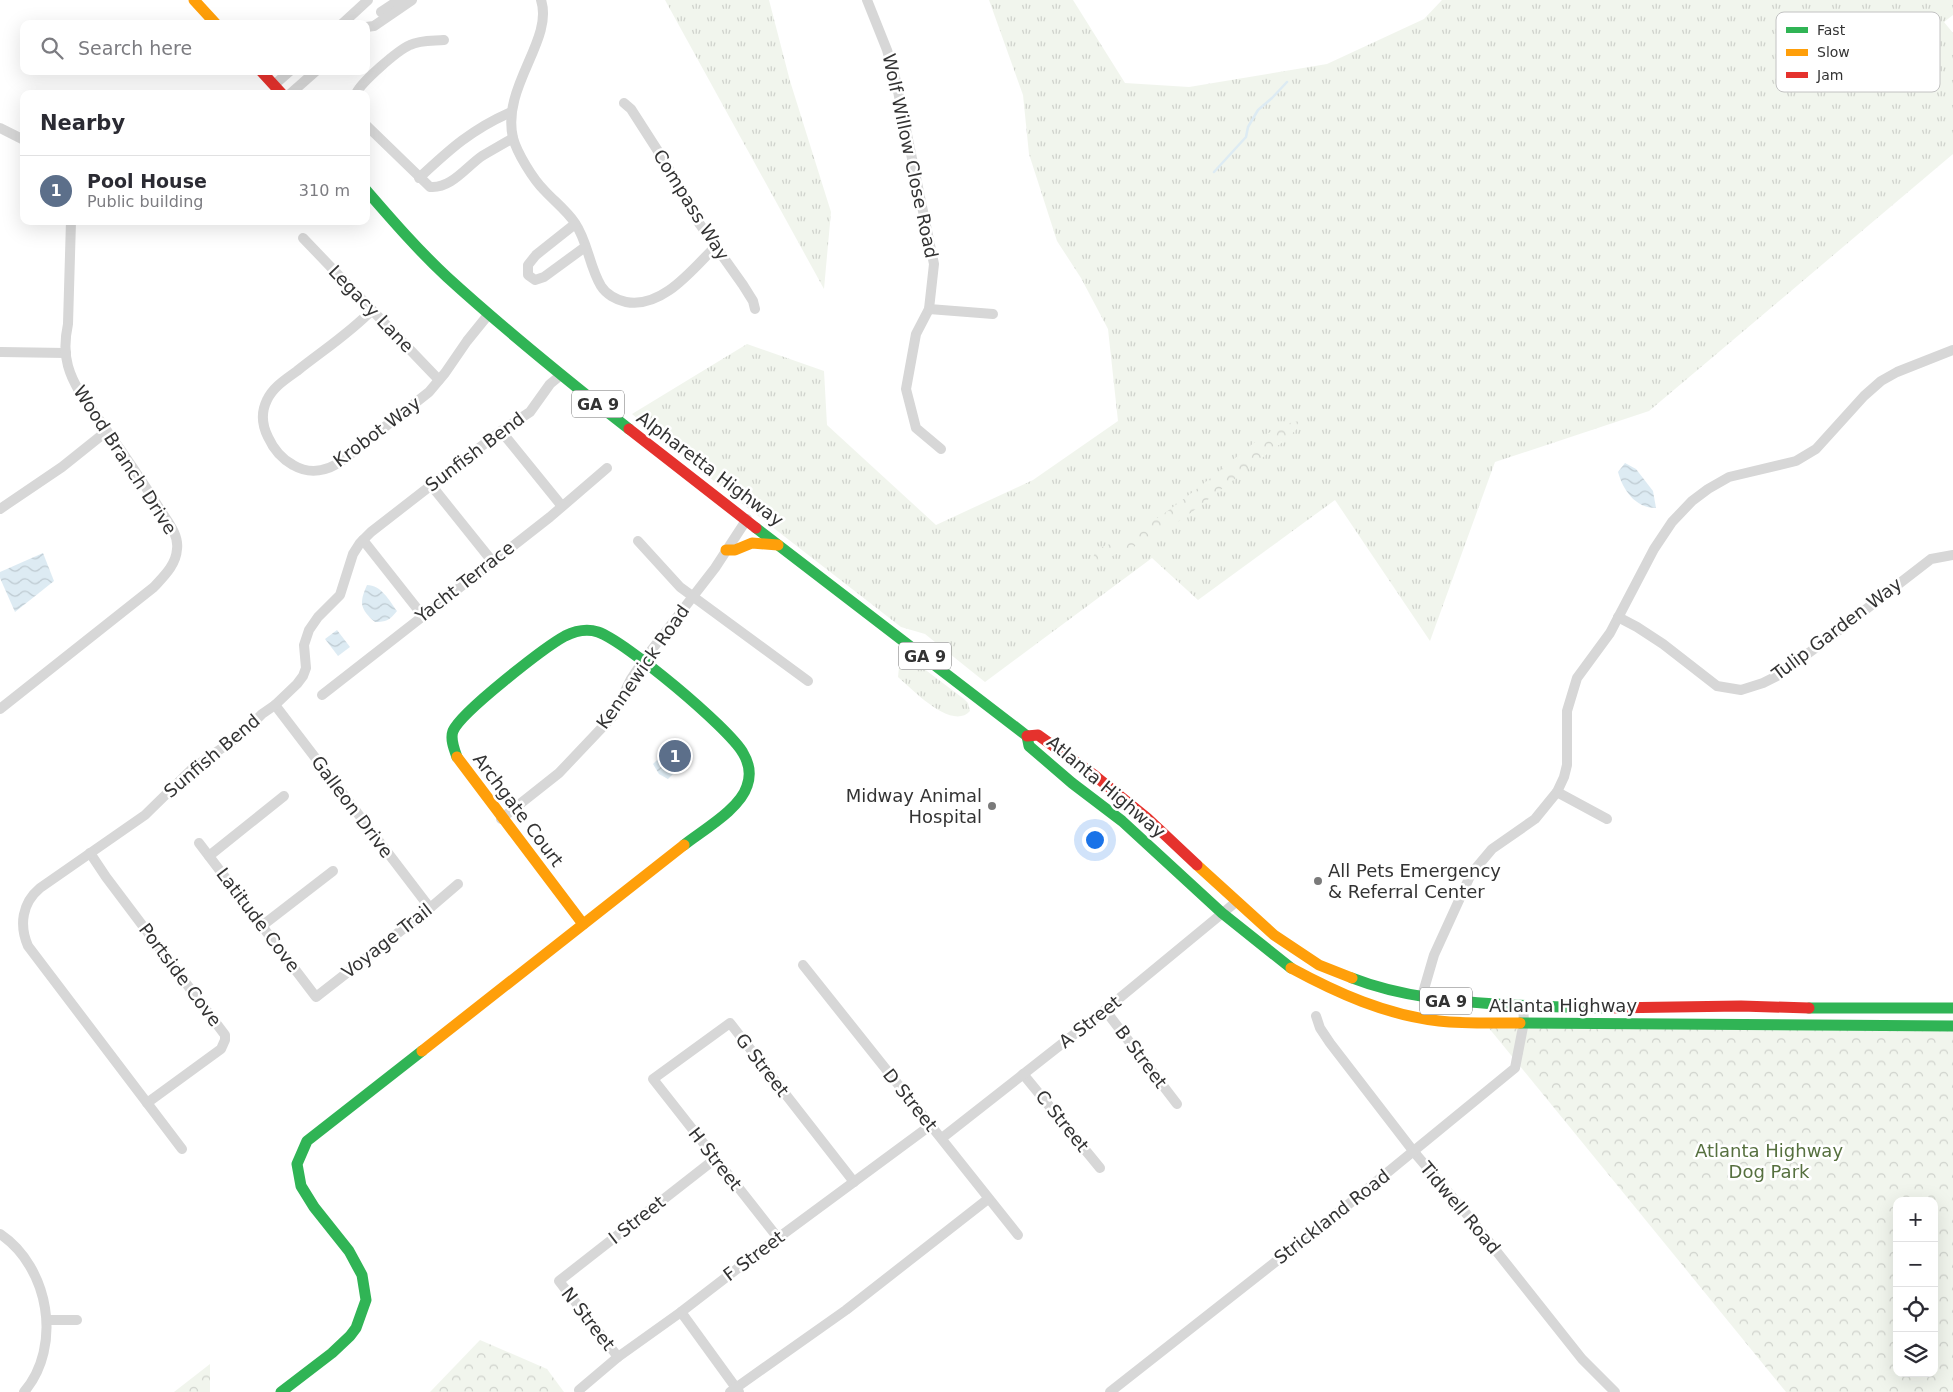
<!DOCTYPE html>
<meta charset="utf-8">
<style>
:root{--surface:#fff;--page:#f2f2f3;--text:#2b2b33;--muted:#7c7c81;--line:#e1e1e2;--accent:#7c3aed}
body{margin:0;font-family:"DejaVu Sans",sans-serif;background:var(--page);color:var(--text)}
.controls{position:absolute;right:15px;bottom:15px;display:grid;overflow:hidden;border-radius:10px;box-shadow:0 5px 20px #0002}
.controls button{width:45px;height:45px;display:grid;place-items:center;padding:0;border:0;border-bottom:1px solid var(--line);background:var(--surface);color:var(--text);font:25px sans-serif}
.you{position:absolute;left:1094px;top:839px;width:18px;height:18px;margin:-12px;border:4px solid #fff;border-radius:50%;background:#1a73e8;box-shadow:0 0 0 8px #1a73e833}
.badge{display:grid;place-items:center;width:32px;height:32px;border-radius:50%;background:var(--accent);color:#fff;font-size:16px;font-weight:700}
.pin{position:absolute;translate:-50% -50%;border:2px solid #fff;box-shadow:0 1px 5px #0006}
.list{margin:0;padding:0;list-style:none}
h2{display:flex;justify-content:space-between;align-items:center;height:65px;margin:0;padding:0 20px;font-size:21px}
h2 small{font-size:16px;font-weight:400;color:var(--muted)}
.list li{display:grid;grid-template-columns:32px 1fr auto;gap:15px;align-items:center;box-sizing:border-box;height:70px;padding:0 20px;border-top:1px solid var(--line)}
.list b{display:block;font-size:19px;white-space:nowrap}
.list p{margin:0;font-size:16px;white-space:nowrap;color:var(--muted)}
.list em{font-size:16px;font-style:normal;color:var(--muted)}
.icon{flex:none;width:28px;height:28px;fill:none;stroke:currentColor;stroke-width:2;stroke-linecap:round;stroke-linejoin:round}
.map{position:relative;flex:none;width:1953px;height:1392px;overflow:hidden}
.search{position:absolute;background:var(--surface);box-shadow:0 5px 20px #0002;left:20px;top:20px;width:350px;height:55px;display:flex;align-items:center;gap:12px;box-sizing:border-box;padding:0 18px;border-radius:10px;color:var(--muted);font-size:19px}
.panel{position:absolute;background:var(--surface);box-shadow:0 5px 20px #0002;left:20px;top:90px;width:350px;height:135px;border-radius:10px}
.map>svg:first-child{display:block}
.grass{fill:url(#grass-tufts)}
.forest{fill:url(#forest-crowns);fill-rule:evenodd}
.water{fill:url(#water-waves)}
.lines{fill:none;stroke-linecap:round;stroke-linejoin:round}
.stream{stroke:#ddebf3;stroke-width:2.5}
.street{stroke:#d7d7d7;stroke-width:10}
.fast{stroke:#30b455;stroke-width:11}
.slow{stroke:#ff9f0a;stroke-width:11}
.jam{stroke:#e5322d;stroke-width:11}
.poi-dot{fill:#7a7a7a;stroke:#fff;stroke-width:2}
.labels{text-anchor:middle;stroke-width:5;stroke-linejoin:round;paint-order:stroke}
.shield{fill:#fff;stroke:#707070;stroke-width:1}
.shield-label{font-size:16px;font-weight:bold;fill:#333}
.street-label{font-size:18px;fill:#333;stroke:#fff}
.poi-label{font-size:18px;fill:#333;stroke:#fff;text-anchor:end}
.park-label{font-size:18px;fill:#56703f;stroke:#fff}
.key{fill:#fff;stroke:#c2c2c2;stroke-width:1}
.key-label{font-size:14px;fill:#333}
</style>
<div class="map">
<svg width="1953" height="1392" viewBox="0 0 1953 1392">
<defs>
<pattern id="grass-tufts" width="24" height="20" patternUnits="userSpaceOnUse" patternTransform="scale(1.25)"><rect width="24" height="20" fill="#f1f5ed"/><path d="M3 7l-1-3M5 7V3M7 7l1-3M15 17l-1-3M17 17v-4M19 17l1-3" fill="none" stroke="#cfd2cc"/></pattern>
<pattern id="forest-crowns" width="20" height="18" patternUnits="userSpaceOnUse" patternTransform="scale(1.25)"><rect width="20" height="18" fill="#f1f5ed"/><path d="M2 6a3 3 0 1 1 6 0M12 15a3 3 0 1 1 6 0" fill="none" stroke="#cfd2cc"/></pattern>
<pattern id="water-waves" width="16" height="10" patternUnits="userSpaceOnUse" patternTransform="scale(1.25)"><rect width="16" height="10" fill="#ddebf3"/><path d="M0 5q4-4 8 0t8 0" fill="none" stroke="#becad1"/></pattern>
</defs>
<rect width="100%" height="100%" fill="#fff"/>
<g class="grass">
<path d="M665 0H769L790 81 831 212 824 289Z"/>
<path d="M989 0H1073L1125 83 1189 87 1327 64 1424 19 1442 0H1953V15L1944 22 1953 33V154L1649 411 1495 462 1430 641 1335 500 1198 600 1152 558 985 682 925 634 901 627 731 495 632 414 747 344 824 371 827 425 936 525 1033 480 1118 421 1108 329 1081 278 1057 241 1029 154 1023 95Z"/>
<path d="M909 660 919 665 964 699 968 703 970 711C952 731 913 690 898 677L899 667Z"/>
</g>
<g class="forest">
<path d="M1299 421 1298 428 1284 441 1184 518 1142 543 1098 562 1093 558 1096 549C1142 535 1185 498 1222 469 1243 452 1271 425 1299 421Z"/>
<path d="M1488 1027 1953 1030V1392H1786ZM1897 1201H1934V1373H1897Z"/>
<path d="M480 1340 547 1369 564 1392H430Z"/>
<path d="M210 1364V1392H174Z"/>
</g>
<g class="water">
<path d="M1625 463 1636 469 1653 491 1656 508C1635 508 1623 490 1618 472Z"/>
<path d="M43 553 54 581 15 612 0 578V572Z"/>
<path d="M367 585C381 585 389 600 397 611 390 620 386 622 375 622 360 609 359 603 367 585Z"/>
<path d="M337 630 350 647 338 656 325 639Z"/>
<path d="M660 757H664L675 767V772L668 779 659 774 653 764Z"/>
</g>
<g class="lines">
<path class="stream" d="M1214 172 1246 137 1248 127 1258 110 1272 98 1287 82"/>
<g class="street">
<path d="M541 0C554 40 501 87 513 138 517 153 533 179 544 190 554 201 566 210 575 223 588 242 589 266 601 286 606 294 616 300 626 302 662 309 692 270 715 247"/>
<path d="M867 0 887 50 895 77 934 264 929 309 916 334 906 389 916 428 941 449"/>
<path d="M381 12 399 0"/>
<path d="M342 24 368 0"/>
<path d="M366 27 374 26 412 0"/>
<path d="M274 85 290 71"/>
<path d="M290 94 316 71"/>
<path d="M356 94C360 83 398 50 410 45 420 40 433 41 444 40"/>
<path d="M624 103 631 109 665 162 699 223 743 285 753 301 755 309"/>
<path d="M366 125 430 187C451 189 466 167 482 156 492 150 503 144 513 138"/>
<path d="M0 128 24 140"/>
<path d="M419 178C450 149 472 129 511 112"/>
<path d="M575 224 536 255 528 265V275L535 280 544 277 585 247"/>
<path d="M303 238 439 380"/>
<path d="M929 309 993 314"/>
<path d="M372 310C350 333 322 351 297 371 286 379 273 387 267 400 261 412 262 425 268 437 273 448 282 459 293 465 310 475 328 471 343 460L429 392 445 373 467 341 488 315"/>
<path d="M1 352 66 353"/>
<path d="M501 431 561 505"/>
<path d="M431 485 492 561"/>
<path d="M0 509 62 467 107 431"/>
<path d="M363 540 423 616"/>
<path d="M638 541 680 587 808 681"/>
<path d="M1618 617 1637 627 1663 644 1717 686 1741 690 1763 683 1777 676 1821 644 1931 559 1953 555"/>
<path d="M322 695 550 517 607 468"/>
<path d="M275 705 430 908"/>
<path d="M0 709 154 587C164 576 176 565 177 549 179 535 168 522 161 511 144 484 126 457 107 431 93 410 75 391 68 366 64 352 65 338 68 324L71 221"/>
<path d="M1557 792 1607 819"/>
<path d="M501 819 559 773 613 716 631 679 643 661 715 568 747 519"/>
<path d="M199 843 316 997 430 908 458 884"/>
<path d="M90 853 106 877 225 1035V1040L221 1049 147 1103"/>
<path d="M209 856 284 796"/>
<path d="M263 925 333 871"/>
<path d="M803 965 1018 1235"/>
<path d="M1422 996 1434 955 1471 874 1492 849 1535 819 1557 792 1564 777 1567 765V711L1577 678 1610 633 1654 549 1672 522 1692 501 1708 489 1729 477 1796 461 1816 449 1864 396 1881 381 1897 372 1953 350"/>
<path d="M1105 1010 1177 1104"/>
<path d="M1316 1016 1320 1028 1330 1043 1414 1152 1470 1218 1582 1359 1615 1392"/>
<path d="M1023 1074 1100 1168"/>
<path d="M942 1138 1105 1010 1236 902"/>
<path d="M182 1149 28 946C19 925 22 903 40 888L145 815 193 768 241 735 262 714 275 705 297 684 303 676 306 668 304 645 309 630 318 617 340 595 353 554 360 543 371 532 501 431 530 412 550 384 561 375"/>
<path d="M0 1234C49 1267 63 1346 24 1392"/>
<path d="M778 1238 653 1079 730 1023 854 1182"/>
<path d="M681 1312 739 1392"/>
<path d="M47 1320H77"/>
<path d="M618 1357 559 1281 715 1159"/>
<path d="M579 1390 618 1357 681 1312 759 1252 931 1125"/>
<path d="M730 1392 846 1310 988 1199"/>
<path d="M1110 1392 1344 1208 1515 1068 1524 1022 1523 1006"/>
</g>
<g class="fast">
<path d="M366 190C392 220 418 250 447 277 505 330 567 380 629 429"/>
<path d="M756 528 1027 736"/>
<path d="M1027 736 1029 746 1072 783 1122 821 1222 913 1291 968"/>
<path d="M457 757C454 749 450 739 453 731 461 712 545 647 565 636 575 631 586 628 598 632 625 641 729 728 743 753 749 763 751 775 747 786 740 809 703 830 684 845"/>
<path d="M1352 978C1403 998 1459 1002 1513 1005 1545 1006 1576 1008 1608 1008"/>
<path d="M1809 1008H1953"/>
<path d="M1520 1023 1953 1026"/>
<path d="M281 1392 332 1353 350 1336 356 1328 366 1300 362 1275 349 1251 314 1207 301 1186 297 1164 307 1141 422 1051"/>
</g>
<g class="slow">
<path d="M194 0 216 24"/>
<path d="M726 550H735L752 543 778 545"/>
<path d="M457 757 583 924"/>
<path d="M1197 865 1274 935 1319 965 1352 978"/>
<path d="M1291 968C1337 993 1386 1015 1439 1021 1466 1024 1493 1023 1520 1023"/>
<path d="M422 1051 684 845"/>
</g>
<g class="jam">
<path d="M261 71 282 94"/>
<path d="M629 429 756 528"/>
<path d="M1027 736 1038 735 1094 775 1147 818 1197 865"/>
<path d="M1608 1008 1741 1006 1809 1008"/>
</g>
</g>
<g class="poi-dot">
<circle cx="992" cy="806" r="5"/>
<circle cx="1318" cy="881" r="5"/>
</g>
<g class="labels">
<g class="shield">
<rect x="572" y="390.5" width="52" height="27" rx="4"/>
<rect x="899" y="642.5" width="52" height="27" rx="4"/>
<rect x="1420" y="987.5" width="52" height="27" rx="4"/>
</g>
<g class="shield-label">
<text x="598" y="410">GA 9</text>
<text x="925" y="662">GA 9</text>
<text x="1446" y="1007">GA 9</text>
</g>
<g class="street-label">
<text transform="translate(910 156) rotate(78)" y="6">Wolf Willow Close Road</text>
<text transform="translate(691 205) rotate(58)" y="6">Compass Way</text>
<text transform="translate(371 309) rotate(46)" y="6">Legacy Lane</text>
<text transform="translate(377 432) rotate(-37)" y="6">Krobot Way</text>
<text transform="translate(475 452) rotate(-37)" y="6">Sunfish Bend</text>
<text transform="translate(125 460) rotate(57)" y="6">Wood Branch Drive</text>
<text transform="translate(710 469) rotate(37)" y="6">Alpharetta Highway</text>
<text transform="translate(465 582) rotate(-38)" y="6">Yacht Terrace</text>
<text transform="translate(1837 629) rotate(-37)" y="6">Tulip Garden Way</text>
<text transform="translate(643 667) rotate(-55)" y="6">Kennewick Road</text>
<text transform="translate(212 756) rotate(-40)" y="6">Sunfish Bend</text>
<text transform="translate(1106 787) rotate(40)" y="6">Atlanta Highway</text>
<text transform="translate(352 807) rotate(53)" y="6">Galleon Drive</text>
<text transform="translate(518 810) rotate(53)" y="6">Archgate Court</text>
<text transform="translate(258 920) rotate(53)" y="6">Latitude Cove</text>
<text transform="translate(387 941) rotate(-38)" y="6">Voyage Trail</text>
<text transform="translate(180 975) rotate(53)" y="6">Portside Cove</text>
<text x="1563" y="1012">Atlanta Highway</text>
<text transform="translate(1090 1022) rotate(-38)" y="6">A Street</text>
<text transform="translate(1141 1057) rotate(53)" y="6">B Street</text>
<text transform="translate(762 1065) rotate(52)" y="6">G Street</text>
<text transform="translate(910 1100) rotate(51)" y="6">D Street</text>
<text transform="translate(1062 1121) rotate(51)" y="6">C Street</text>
<text transform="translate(715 1159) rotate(52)" y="6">H Street</text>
<text transform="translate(1460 1208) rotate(50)" y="6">Tidwell Road</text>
<text transform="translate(1332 1217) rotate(-38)" y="6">Strickland Road</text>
<text transform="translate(637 1220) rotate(-38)" y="6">I Street</text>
<text transform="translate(754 1256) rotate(-37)" y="6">F Street</text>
<text transform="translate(588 1319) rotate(52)" y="6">N Street</text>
</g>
<g class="poi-label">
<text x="982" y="802">Midway Animal<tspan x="982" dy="21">Hospital</tspan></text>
<text x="1328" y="877" text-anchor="start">All Pets Emergency<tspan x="1328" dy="21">&amp; Referral Center</tspan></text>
</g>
<g class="park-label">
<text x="1769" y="1157">Atlanta Highway<tspan x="1769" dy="21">Dog Park</tspan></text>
</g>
</g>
<rect x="1776" y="12" width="164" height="80" rx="8" class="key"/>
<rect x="1786" y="27" width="22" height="6" fill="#30b455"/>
<rect x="1786" y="49" width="22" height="7" fill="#ff9f0a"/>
<rect x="1786" y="72" width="22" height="6" fill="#e5322d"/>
<g class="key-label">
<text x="1817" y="35">Fast</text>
<text x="1817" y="57">Slow</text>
<text x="1817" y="80">Jam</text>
</g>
</svg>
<div class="controls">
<button>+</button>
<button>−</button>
<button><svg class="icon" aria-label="locate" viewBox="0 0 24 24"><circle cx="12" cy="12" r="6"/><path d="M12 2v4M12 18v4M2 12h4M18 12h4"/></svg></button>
<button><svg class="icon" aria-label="layers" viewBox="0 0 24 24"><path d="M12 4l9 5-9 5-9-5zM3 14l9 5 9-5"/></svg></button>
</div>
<div class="you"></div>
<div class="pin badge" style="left:675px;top:756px;background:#5c6f8a">1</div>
<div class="search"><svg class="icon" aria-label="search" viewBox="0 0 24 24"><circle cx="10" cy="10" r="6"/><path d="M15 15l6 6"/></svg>Search here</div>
<section class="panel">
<h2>Nearby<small></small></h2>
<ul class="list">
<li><span class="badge" style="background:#5c6f8a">1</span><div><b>Pool House</b><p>Public building</p></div><em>310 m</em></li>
</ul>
</section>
</div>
